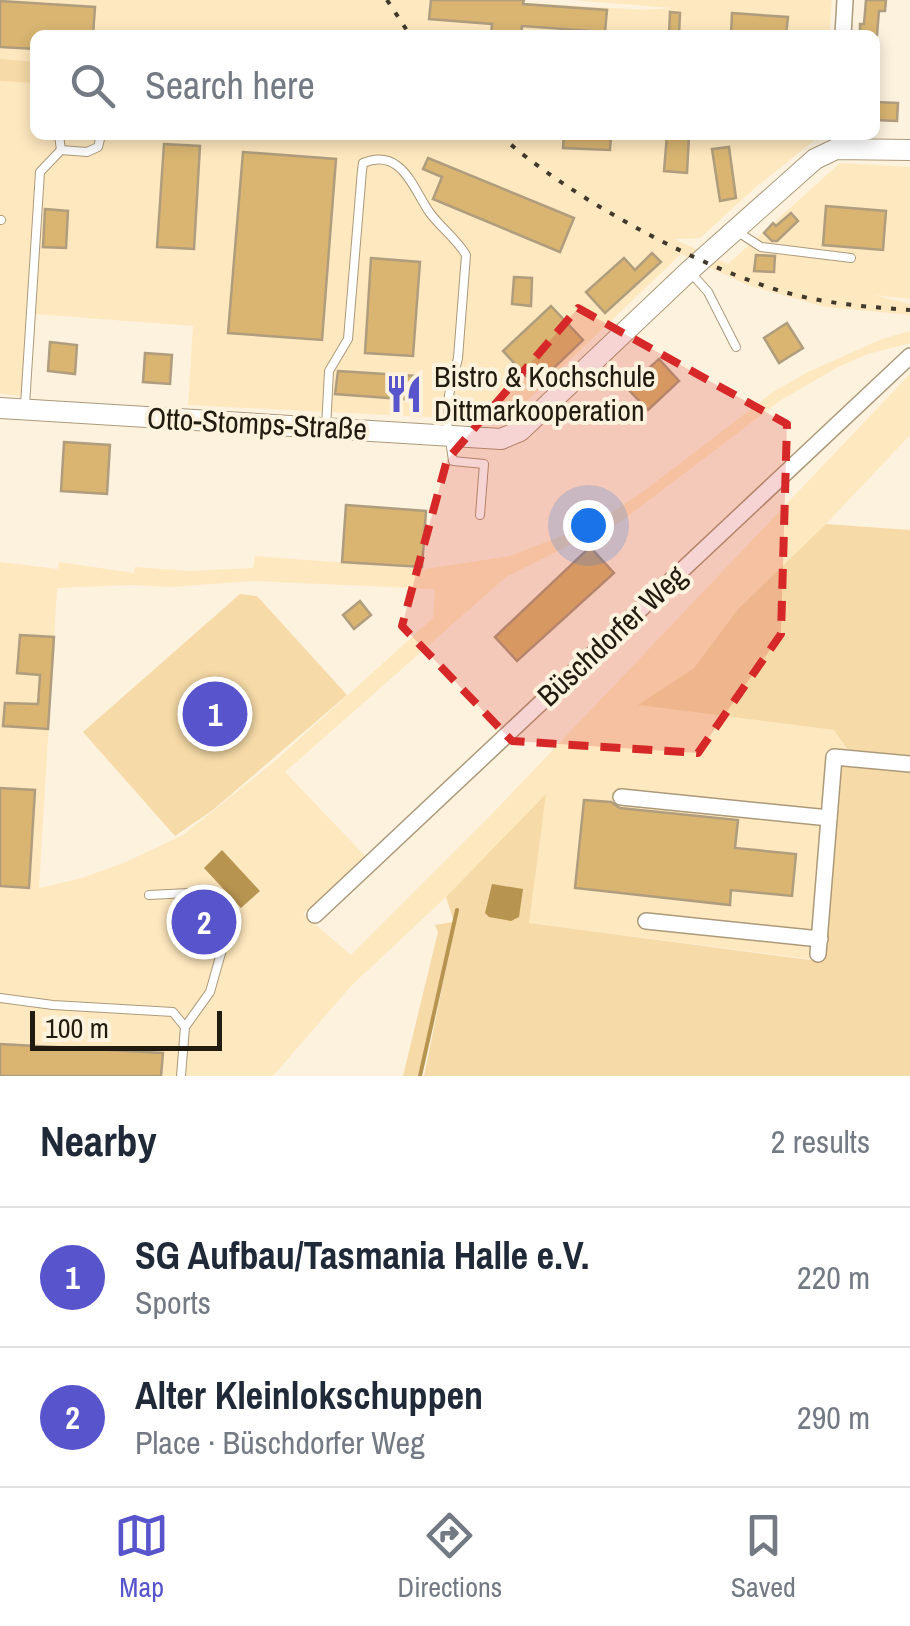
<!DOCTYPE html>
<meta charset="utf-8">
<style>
:root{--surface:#fff;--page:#f6f6f7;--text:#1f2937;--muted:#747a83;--line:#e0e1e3;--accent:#5754cc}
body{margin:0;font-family:"Archivo Narrow",sans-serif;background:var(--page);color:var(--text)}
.scale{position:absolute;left:30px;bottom:25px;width:192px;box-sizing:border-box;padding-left:10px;border:5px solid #221b0f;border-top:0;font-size:28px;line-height:35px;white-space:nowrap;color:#221b0f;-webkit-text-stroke:8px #fdf2de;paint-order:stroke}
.you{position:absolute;left:588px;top:525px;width:35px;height:35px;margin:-25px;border:8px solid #fff;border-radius:50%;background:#1a73e8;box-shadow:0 0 0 15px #1a73e833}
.badge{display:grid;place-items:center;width:65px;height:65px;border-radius:50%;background:var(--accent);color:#fff;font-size:32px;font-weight:700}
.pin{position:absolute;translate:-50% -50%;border:5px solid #fff;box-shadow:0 2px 10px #0006}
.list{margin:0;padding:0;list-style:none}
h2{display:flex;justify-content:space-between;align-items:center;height:130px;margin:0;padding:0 40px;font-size:42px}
h2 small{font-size:32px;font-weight:400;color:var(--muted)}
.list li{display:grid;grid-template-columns:65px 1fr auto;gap:30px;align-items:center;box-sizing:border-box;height:140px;padding:0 40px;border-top:2px solid var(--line)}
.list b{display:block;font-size:38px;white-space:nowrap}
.list p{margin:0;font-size:32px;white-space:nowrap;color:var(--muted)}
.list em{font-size:32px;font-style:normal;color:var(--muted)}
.icon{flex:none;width:55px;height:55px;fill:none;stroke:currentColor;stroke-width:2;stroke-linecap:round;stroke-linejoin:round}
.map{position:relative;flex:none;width:910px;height:1076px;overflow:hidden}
.search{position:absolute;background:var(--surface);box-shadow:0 5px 15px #0003;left:30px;right:30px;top:30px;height:110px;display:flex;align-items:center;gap:25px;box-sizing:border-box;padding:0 35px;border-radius:15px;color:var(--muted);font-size:38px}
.sheet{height:410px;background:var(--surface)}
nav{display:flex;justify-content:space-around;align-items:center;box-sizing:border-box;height:140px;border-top:2px solid var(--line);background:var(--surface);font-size:28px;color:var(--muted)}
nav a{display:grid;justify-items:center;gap:5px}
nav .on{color:var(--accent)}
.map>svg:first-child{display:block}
.built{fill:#fee8bf;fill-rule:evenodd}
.green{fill:#f6daa7}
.water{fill:#b79450}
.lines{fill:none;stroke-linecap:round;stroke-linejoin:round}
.stream{stroke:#b79450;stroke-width:4}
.building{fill:#d9b571;stroke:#af9d7e;stroke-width:2.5}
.service-casing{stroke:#ab9a7a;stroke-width:10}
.minor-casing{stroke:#ab9a7a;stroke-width:18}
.tertiary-casing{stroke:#ab9a7a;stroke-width:22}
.service{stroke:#fff;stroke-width:8}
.minor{stroke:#fff;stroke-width:15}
.tertiary{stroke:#fff;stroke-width:20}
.rail{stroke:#41392c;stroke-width:4;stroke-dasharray:5 10;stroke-linecap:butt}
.marked{fill:#d62828;fill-opacity:0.2;stroke:#d62828;stroke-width:8;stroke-dasharray:20 12;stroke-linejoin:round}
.labels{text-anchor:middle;stroke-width:8;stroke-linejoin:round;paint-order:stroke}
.poi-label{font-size:30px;fill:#221b0f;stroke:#fdf2de;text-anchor:start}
.street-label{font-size:30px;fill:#221b0f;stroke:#fdf2de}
</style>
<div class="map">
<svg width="910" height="1076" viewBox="0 0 910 1076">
<rect width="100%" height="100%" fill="#fdf2de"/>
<g class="built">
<path d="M0 0H477L643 10 672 8 573 0H832L829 35H35V135H821L756 187 700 238 674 239 728 264 840 163 910 167V299L874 295 910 304V315L825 307 747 285 681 254 506 421 188 405 193 326 35 314 29 397 0 394Z"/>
<path d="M910 331V343L868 354 838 367 781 400 590 545 584 538 506 577 285 772 367 858 303 914 351 955 491 815 910 374V435L826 524 738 609 694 668 639 705 835 730 846 749 847 756 816 960 529 923 545 796 446 897 351 986 273 1076H0V562L58 569 59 562 134 573 135 567 189 571 253 568 255 556 425 569 510 556 597 522 644 491 773 392 808 372 882 339ZM253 581 435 589 433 618 275 761 183 835 126 862 82 878 39 888 57 588 131 585 171 587Z"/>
</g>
<g class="green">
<path d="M0 59 35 62V83L0 81Z"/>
<path d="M826 524 910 530V756L847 749 834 730 638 705 694 668 738 609Z"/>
<path d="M240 594 257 596 347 695 214 809 175 836 83 732Z"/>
<path d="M836 759 910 766V1076H424L455 925 446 897 546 794 529 923 818 961Z"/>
<path d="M453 922 420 1076H403L438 932 435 925Z"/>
</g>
<g class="water">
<path d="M222 850 260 891 241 908 204 868Z"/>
<path d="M492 884 523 889 519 917 511 921 489 917 485 913Z"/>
</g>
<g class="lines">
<path class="stream" d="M420 1076 457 910"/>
</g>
<g class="building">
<path d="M431 0H524L523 4 607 10 605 32 522 26 521 35H491L492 24 429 19Z"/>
<path d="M866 0H886L885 11H879L877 35H860V24H864Z"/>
<path d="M0 1 95 7 93 35H35V49L0 47Z"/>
<path d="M670 12 680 13 679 35H669Z"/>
<path d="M732 13 788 17 786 35H731Z"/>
<path d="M875 102 898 103 897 121 875 120Z"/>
<path d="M564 135H611L610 150 563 148Z"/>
<path d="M667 135H689L687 173 664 171Z"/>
<path d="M164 144 200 146 194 249 157 247Z"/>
<path d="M729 147 736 198 720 201 712 149Z"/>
<path d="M243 152 336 159 322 340 228 333Z"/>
<path d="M428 158 574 218 560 252 433 199 442 177 423 169Z"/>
<path d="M826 206 886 211 883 250 823 245Z"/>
<path d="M45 209 68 211 66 248 43 247Z"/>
<path d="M791 213 798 221 777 241H772L764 233 773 223 776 226Z"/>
<path d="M652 253 661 262 605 313 586 292 624 258 635 270Z"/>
<path d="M756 255 775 256 774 272 754 271Z"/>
<path d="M371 258 420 262 413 356 365 353Z"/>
<path d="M514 277 532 278 531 306 512 304Z"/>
<path d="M551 306 583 340 535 386 503 351Z"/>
<path d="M787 323 803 348 779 363 764 338Z"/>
<path d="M50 342 77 345 75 374 48 371Z"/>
<path d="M145 353 172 355 170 384 143 382Z"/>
<path d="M659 359 679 381 648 410 627 388Z"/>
<path d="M338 371 416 376 414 400 335 394Z"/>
<path d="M64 442 110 445 107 494 61 491Z"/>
<path d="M346 505 426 511 422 567 342 562Z"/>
<path d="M590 547 614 573 517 661 495 637Z"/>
<path d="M360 601 371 615 354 629 343 615Z"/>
<path d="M20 635 54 637 48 729 3 726 5 703 38 704 40 675 17 673Z"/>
<path d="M0 788 35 790 29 888 0 886Z"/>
<path d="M584 800 611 802 620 808 738 820 735 848 796 854 792 896 731 890 730 905 575 888Z"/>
<path d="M195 913 215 914 214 926 194 925Z"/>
<path d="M0 1044 163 1053 161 1076H0Z"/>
</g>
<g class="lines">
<g class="service-casing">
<g id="service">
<path d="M59 135 61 150"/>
<path d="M61 150 87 152 98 147 101 135"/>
<path d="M0 220H1"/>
<path d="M738 232 761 247 851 258"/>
<path d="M692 274 708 292 736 347"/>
<path d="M25 405 40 172 61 150"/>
<path d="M326 428 329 371 348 339 362 170 363 163C402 147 413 189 430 213 441 228 456 238 466 255L458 358 449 395 447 435"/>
<path d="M450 440 453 461 484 464 480 515"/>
<path d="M149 895 208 892 224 905 229 925 210 992 185 1027"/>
<path d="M0 998 53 1005 173 1012 185 1027 181 1076"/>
</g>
</g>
<g class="minor-casing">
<g id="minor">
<path d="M843 35 845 0"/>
<path d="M621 797 829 818"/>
<path d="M315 915 910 356"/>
<path d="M646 921 820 939"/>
<path d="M818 954 834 757 910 764"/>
</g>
</g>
<g class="tertiary-casing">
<path id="tertiary" d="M0 408 501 439 520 431 689 271 815 159 836 149 910 150"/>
</g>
<use href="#service" class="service"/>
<use href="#minor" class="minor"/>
<use href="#tertiary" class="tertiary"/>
<g class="rail">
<path d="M387 0 410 35"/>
<path d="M500 135C565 195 703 270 788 293 828 304 869 307 910 310"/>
</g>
</g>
<path class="marked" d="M578 308 787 424 781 634 698 753 512 741 402 626 447 460Z"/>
<defs>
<g id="restaurant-bare" transform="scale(3)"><path d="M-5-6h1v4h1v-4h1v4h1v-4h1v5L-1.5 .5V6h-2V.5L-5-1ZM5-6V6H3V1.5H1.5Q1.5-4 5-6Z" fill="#5754cc" stroke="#fdf2de" stroke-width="2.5" paint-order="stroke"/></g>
</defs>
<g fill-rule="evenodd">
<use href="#restaurant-bare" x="404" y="394"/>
</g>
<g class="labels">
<g class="poi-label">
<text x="434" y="387">Bistro &amp; Kochschule<tspan x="434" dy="34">Dittmarkooperation</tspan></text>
</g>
<g class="street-label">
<text transform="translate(257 424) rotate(3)" y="10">Otto-Stomps-Straße</text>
<text transform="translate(612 636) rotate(-43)" y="10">Büschdorfer Weg</text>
</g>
</g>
</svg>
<div class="scale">100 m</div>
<div class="you"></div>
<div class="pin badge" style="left:215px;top:714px">1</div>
<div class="pin badge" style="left:204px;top:922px">2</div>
<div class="search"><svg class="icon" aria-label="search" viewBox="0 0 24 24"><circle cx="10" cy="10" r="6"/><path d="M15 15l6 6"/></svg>Search here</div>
</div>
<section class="sheet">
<h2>Nearby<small>2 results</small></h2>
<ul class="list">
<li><span class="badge">1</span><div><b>SG Aufbau/Tasmania Halle e.V.</b><p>Sports</p></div><em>220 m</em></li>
<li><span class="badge">2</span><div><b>Alter Kleinlokschuppen</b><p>Place · Büschdorfer Weg</p></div><em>290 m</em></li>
</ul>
</section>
<nav>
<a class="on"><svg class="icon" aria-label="map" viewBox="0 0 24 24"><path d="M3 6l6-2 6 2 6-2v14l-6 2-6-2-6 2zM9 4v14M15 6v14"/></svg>Map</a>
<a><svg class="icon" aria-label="directions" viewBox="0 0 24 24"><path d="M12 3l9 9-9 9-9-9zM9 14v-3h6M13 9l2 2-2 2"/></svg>Directions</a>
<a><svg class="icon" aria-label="saved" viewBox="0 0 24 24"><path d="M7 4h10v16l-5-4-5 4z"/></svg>Saved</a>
</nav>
